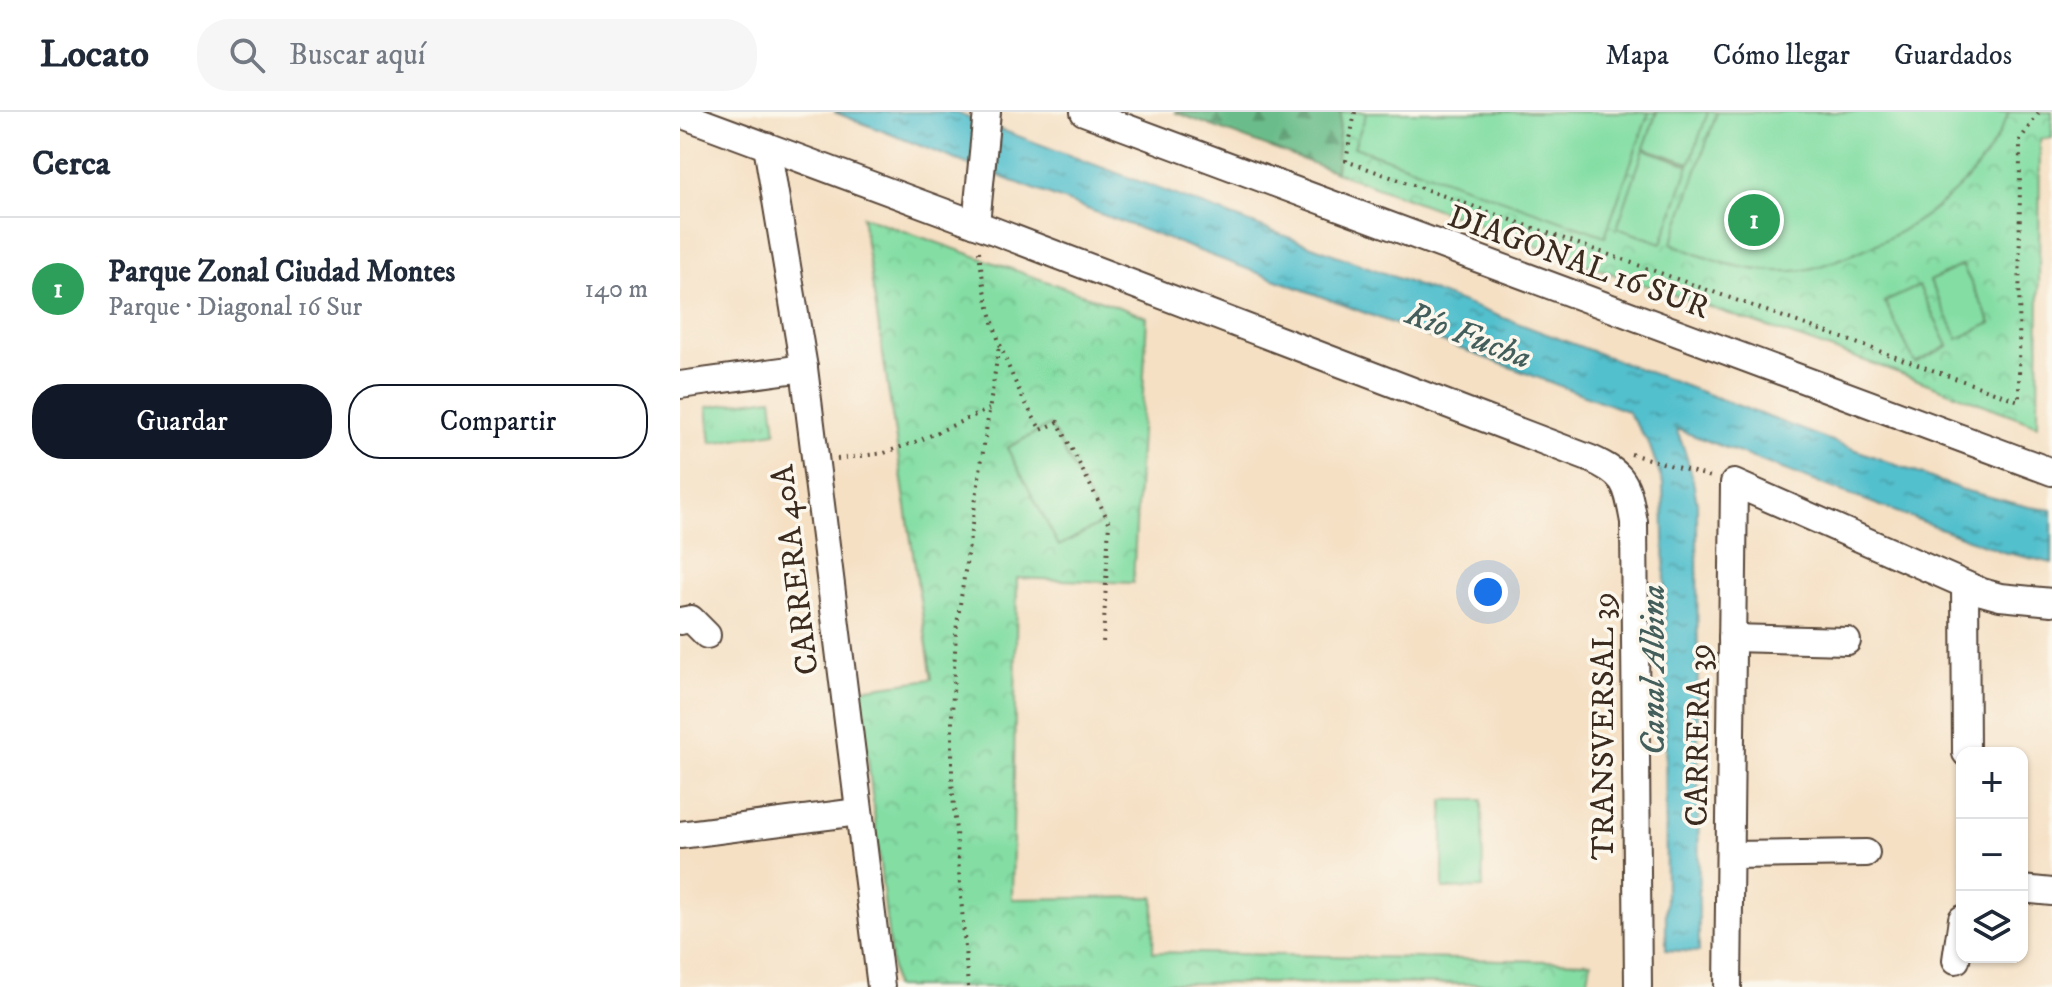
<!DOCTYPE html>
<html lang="es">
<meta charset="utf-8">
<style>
:root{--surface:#fff;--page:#f6f6f7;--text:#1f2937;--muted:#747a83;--line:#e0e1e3;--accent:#111827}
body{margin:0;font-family:"IM FELL DW Pica",serif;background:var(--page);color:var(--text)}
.controls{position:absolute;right:24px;bottom:24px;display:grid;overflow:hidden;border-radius:16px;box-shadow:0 2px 6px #0004}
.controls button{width:72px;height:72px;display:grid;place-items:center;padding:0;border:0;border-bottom:2px solid var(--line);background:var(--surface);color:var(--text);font:40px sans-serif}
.you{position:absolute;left:808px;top:480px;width:28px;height:28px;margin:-20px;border:6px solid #fff;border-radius:50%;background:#1a73e8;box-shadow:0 0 0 12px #1a73e833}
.badge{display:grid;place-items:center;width:52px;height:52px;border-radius:50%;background:var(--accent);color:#fff;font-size:26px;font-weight:700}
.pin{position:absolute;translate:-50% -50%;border:4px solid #fff;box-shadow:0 2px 8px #0006}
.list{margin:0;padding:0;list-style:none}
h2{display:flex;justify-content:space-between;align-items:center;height:104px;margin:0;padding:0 32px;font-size:34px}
h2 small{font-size:26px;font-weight:400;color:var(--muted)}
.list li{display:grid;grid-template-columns:52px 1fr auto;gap:24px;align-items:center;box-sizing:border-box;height:144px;padding:0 32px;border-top:2px solid var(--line)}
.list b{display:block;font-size:30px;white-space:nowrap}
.list p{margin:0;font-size:26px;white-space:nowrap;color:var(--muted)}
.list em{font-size:26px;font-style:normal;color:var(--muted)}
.actions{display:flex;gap:16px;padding:24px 32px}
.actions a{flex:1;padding:18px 0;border:2px solid var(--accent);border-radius:32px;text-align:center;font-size:28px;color:var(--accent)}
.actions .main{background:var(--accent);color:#fff}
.icon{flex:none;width:44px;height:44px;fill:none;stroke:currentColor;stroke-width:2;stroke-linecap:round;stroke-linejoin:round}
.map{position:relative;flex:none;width:1372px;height:875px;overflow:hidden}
header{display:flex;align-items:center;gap:48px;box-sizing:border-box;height:112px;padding:0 40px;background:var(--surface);border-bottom:2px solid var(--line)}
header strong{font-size:38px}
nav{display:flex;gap:44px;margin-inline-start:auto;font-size:28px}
.search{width:560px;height:72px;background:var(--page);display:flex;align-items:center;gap:20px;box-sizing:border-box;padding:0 28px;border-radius:32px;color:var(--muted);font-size:30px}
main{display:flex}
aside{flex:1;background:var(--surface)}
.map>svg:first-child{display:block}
.grass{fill:url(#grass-tufts);stroke:#608461;stroke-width:2}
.forest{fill:url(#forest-firs);stroke:#537454;stroke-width:2}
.park{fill:url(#park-crowns);stroke:#608461;stroke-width:2}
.garden{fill:#84dea4;stroke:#608461;stroke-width:2}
.water{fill:url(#water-ripples);stroke:#477576;stroke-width:2}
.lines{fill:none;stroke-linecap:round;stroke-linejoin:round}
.minor-casing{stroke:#574537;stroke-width:30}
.path{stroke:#574537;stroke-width:4;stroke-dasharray:2 6;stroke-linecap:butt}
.minor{stroke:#fff;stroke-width:26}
.labels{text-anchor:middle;stroke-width:7;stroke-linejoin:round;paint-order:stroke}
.street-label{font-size:32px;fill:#3b2a1e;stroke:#fbf7ec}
.water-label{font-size:34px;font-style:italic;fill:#435e5b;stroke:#fbf7ec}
</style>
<header>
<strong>Locato</strong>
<div class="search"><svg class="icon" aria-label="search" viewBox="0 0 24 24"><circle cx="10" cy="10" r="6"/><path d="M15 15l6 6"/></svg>Buscar aquí</div>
<nav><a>Mapa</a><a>Cómo llegar</a><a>Guardados</a></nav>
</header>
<main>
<aside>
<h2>Cerca<small></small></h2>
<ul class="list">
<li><span class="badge" style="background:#2e9e5b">1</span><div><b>Parque Zonal Ciudad Montes</b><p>Parque · Diagonal 16 Sur</p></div><em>140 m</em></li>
</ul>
<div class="actions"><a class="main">Guardar</a><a>Compartir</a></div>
</aside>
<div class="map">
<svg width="1372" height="875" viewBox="0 0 1372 875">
<defs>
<pattern id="grass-tufts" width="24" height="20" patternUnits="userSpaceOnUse" patternTransform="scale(2)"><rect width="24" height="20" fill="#84dea4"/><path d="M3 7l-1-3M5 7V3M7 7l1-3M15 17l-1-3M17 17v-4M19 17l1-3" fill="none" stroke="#73bf8d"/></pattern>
<pattern id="forest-firs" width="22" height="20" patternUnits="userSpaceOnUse" patternTransform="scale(2)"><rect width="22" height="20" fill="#6bbd8a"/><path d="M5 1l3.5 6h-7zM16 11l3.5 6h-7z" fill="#599a70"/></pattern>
<pattern id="park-crowns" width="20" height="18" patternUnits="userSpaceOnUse" patternTransform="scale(2)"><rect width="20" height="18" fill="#84dea4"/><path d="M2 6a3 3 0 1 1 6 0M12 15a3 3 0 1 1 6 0" fill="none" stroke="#73bf8d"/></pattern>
<pattern id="water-ripples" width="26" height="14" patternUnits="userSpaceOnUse" patternTransform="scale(2)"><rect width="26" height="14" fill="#53c0cd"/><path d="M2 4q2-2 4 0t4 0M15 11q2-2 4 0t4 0" fill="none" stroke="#469ca6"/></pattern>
</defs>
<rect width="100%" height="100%" fill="#fbf7ec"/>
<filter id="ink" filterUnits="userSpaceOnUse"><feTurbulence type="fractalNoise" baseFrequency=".0125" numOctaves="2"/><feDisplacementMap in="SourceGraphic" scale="16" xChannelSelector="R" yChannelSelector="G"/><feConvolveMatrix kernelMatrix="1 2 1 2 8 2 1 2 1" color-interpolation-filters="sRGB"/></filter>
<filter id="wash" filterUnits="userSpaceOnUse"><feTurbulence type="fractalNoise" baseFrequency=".006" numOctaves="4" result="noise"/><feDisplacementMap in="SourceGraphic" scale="32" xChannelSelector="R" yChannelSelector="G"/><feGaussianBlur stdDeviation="1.8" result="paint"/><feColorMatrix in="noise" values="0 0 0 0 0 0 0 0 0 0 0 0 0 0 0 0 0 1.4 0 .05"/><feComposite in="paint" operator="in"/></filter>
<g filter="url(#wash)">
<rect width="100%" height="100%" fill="#f5e0c4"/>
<path class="grass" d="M92 286 96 320 31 331 27 295Z"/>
<path class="forest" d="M494 0H661L656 60Z"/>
<g class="park">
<path d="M661 0H1372V26L1360 27 1358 313 1211 258 919 157 656 60Z"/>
<path d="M182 104 467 205 453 471 337 466 332 787 474 785 473 840 911 850 907 872 460 871 382 875H214L180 577 252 567Z"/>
</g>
<g class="garden">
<path d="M687 0H969L925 124 674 35Z"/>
<path d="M977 0H1028L1010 51 964 36Z"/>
<path d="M1037 0H1329C1302 70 1239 117 1170 143 1155 149 1139 156 1123 158 1078 163 1032 151 992 131Z"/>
<path d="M964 37 1009 53 982 131 937 116Z"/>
<path d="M1282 153 1311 211 1278 227 1250 169Z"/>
<path d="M1239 174 1268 234 1235 251 1205 190Z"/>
<path d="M370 313 422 411 379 434 327 336Z"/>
<path d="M763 688H802L803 776 763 777Z"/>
</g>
<path class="water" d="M154 0H274L1283 378 1349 395 1372 398V451L1323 440 996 317C1007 341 1013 364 1017 391L1019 840 986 838 985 474 983 372 969 332 947 299 287 52Z"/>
</g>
<g filter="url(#ink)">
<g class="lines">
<g class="minor-casing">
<g id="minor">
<path d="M404 0 1372 360"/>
<path d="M0 2 296 112 911 347C947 363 947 373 954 410L958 875"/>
<path d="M87 34 124 256 201 875"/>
<path d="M296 112 307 0"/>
<path d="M0 273 124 256"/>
<path d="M1285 473 1286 641"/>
<path d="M0 509 11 507 27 523"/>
<path d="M1052 526 1167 529"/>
<path d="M0 723 178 700"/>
<path d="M1050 743 1186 741"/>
<path d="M1342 777 1372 780"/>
<path d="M1276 848 1282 807"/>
<path d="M1048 875 1054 371 1302 480 1320 485 1372 490"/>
</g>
</g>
<g class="path">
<path d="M675 0 666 49 1339 289 1340 28 1359 0"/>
<path d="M299 139C306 203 327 263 361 318L378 310 429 410 423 531"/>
<path d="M951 342 1031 365"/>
<path d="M157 347 204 341 238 329 309 297"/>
<path d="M288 875 272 669V602L276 519 319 233"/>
</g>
<use href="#minor" class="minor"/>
</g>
</g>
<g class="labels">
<g class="street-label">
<text transform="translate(899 149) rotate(20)" y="11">DIAGONAL 16 SUR</text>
<text transform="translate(114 458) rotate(-97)" y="11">CARRERA 40A</text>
<text transform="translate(922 614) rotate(-90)" y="11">TRANSVERSAL 39</text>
<text transform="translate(1017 623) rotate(-89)" y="11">CARRERA 39</text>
</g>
<g class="water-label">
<text transform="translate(789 222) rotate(21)" y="12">Río Fucha</text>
<text transform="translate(972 558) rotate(-90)" y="12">Canal Albina</text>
</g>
</g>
</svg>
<div class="controls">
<button>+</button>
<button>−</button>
<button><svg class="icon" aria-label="layers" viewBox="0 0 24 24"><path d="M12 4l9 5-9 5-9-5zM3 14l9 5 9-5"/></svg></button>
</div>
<div class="you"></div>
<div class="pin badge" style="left:1074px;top:108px;background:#2e9e5b">1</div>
</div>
</main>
